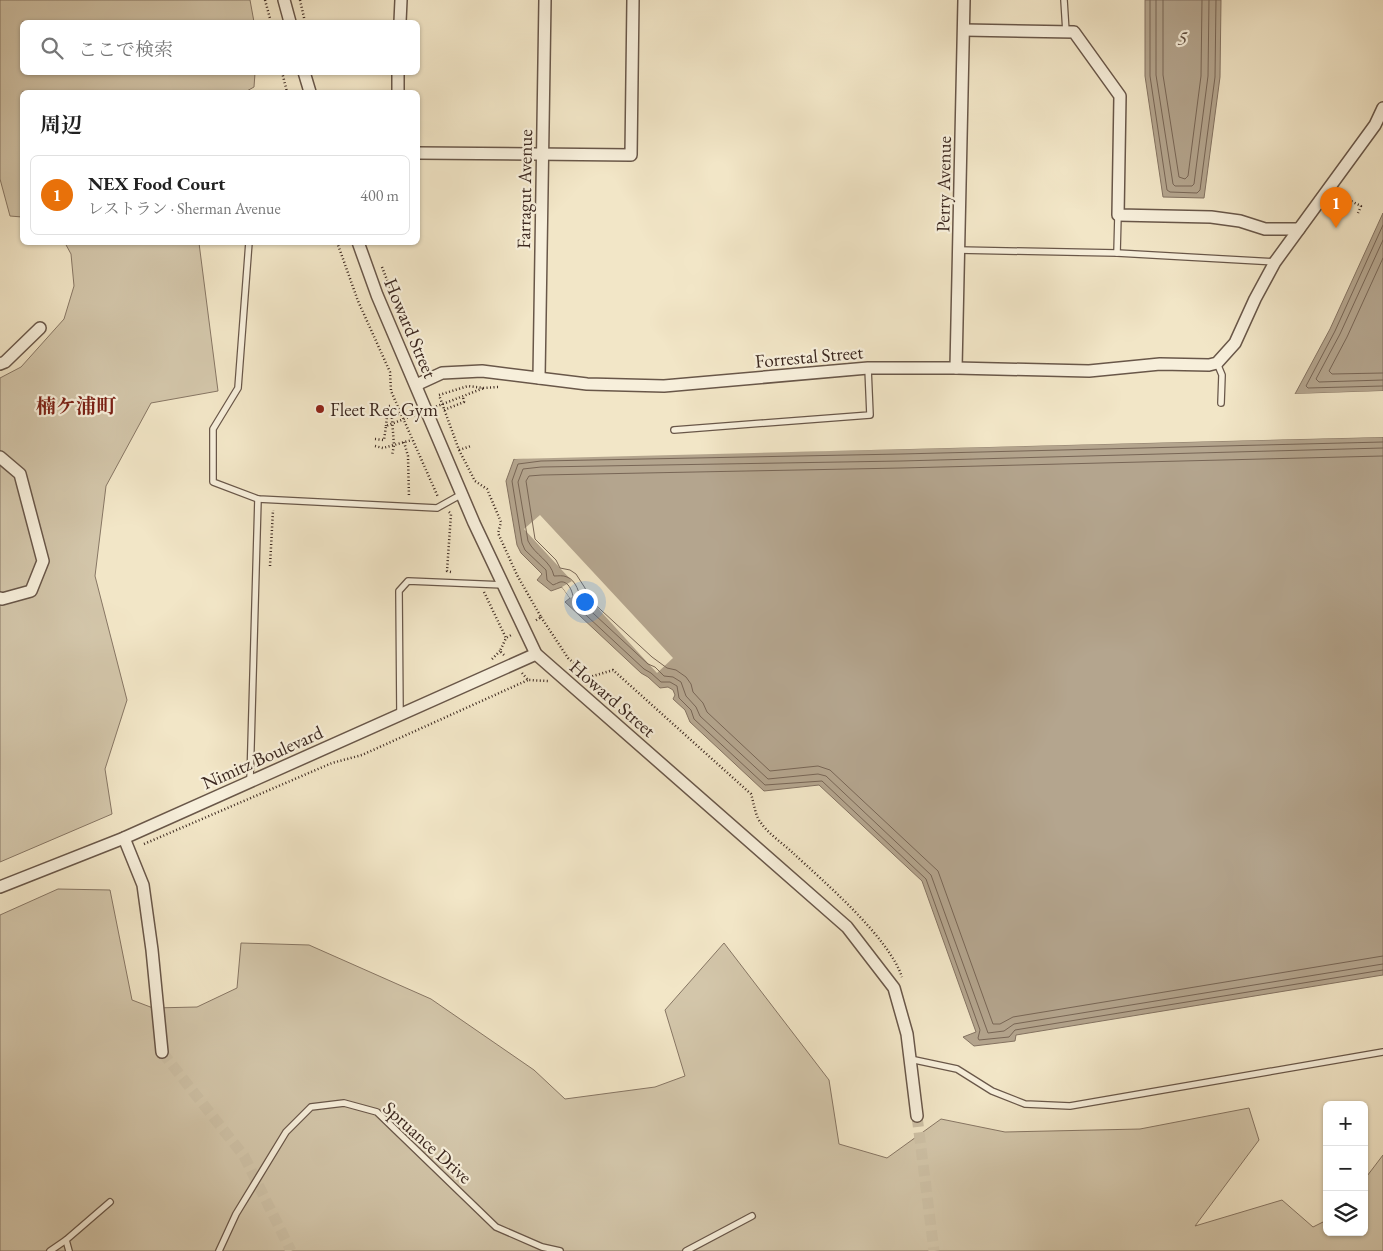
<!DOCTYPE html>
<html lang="ja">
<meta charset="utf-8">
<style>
:root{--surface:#fff;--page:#f6f6f6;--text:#222;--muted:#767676;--line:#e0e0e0;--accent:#8f2418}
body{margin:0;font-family:"EB Garamond","Noto Serif JP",serif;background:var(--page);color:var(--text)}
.controls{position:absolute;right:15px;bottom:15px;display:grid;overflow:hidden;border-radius:8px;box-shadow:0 1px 4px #0004}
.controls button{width:45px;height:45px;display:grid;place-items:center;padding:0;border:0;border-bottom:1px solid var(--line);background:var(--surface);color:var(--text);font:25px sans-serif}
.you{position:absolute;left:584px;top:601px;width:18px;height:18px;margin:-12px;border:4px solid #fff;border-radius:50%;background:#1a73e8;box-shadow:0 0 0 8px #1a73e833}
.badge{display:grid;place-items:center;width:32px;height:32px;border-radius:50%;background:var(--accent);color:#fff;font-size:16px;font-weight:700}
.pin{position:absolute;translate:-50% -41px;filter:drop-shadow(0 1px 2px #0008)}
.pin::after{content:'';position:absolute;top:26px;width:18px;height:15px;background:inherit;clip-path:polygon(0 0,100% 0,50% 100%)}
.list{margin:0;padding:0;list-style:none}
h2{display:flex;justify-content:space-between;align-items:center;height:65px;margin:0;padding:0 20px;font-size:21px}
h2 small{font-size:16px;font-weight:400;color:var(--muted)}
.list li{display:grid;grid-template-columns:32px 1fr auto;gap:15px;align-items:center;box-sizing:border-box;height:80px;margin:0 10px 10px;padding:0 10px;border:1px solid var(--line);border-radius:8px}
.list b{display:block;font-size:19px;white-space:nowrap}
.list p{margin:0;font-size:16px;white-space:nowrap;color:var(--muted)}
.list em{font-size:16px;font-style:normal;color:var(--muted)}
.icon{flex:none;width:28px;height:28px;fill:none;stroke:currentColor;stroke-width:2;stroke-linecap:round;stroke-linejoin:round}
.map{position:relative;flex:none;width:1383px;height:1251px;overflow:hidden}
.search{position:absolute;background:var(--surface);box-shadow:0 1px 4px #0004;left:20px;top:20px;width:400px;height:55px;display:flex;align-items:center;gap:12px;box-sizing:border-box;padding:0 18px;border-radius:8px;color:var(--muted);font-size:19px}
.panel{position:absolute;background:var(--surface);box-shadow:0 1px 4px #0004;left:20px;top:90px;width:400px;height:155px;border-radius:8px}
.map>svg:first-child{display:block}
.green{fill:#d3c6aa;stroke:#877664}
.water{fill:#b4a58e;stroke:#847362}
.pier{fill:#f2e6c7}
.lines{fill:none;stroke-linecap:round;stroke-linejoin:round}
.shore{stroke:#786656;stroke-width:1}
.street-tunnel{stroke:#cdc0a5;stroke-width:11;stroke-dasharray:11 5.5;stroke-linecap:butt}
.lane-casing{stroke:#695749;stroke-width:8}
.street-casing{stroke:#695749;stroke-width:14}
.path{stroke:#3b271f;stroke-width:2.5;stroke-dasharray:1 2.5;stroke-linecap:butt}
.lane{stroke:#f7efdb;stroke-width:5.5}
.street{stroke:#f7efdb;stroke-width:11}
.path-bridge{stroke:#3b271f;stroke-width:2.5;stroke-dasharray:1 2.5;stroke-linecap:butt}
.poi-dot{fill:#8f2418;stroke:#f7efdb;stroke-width:2}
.labels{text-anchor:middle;stroke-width:4.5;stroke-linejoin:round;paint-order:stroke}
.street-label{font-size:19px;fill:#3b271f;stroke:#f7efdb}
.poi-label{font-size:19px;fill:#3b271f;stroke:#f7efdb;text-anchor:start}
.water-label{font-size:20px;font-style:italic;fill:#5f4d40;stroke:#f7efdb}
.neighbourhood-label{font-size:20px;font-weight:bold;fill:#7a1f14;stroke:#f7efdb}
</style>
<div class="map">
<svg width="1383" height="1251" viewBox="0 0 1383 1251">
<rect width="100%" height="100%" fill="#f2e6c7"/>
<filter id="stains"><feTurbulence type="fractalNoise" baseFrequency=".004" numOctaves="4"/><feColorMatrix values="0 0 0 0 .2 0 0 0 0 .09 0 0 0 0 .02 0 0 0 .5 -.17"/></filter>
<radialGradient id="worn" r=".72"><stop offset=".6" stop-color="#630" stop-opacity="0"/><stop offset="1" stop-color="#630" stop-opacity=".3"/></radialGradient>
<g class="green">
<path d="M0 0H250L254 22H22V72L255 73 254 87 245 92H22V217L10 216 0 179Z"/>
<path d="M65 243H199L218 391 151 403 106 486 95 576 127 700 105 769 112 814 0 862V378L21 367 64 319 74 286 71 254Z"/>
<path d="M58 889 110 890 132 1000 153 1008 197 1007 237 988 241 943 309 945 431 999 534 1070 565 1099 655 1087 685 1076 665 1010 724 943 829 1080 839 1144 887 1158 941 1119 1005 1132 1140 1129 1249 1108 1259 1140 1195 1226 1282 1200 1313 1227 1327 1220V1232H1364V1180L1383 1155V1251H0V915Z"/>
</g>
<g class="water">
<path d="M1145 0H1221L1220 77 1204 198 1163 197 1145 76Z"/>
<path d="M1383 213V391L1295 394 1330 329Z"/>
<path d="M1383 437V975L1016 1035 1015 1041 974 1046 963 1037 976 1032 922 881 819 785 764 791 690 722 685 710 673 699 675 695 673 690 668 687 660 688 648 677 641 673 565 602 570 598 562 587 551 591 537 580 542 574 521 553 517 545 506 481 514 459 541 456 901 449Z"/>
</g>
<g class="pier">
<path d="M1383 391V394L1296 396 1293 394Z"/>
<path d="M1383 434V437L514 459 515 456 540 454 901 447Z"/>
<path d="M540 515 673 658 657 673 583 592 570 598 562 587 572 581 524 529Z"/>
</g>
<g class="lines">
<g class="shore">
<path d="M1150 0V76L1167 190 1170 192 1197 193 1200 190 1215 77 1216 0"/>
<path d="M1156 0V75L1173 184 1175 186H1192L1194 184 1208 76 1209 0"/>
<path d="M1163 0V75L1179 177 1185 179 1188 176 1201 76 1202 0"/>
<path d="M1383 225 1335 331 1306 386 1308 388 1383 386"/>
<path d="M1383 240 1340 334 1316 379 1319 382 1383 380"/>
<path d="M1383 258 1347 337 1329 371 1332 374 1383 373"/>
<path d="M1383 442 901 454 541 461 518 464 512 481 522 543 525 550 546 570 547 580 553 585C555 584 558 583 560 582 571 580 574 598 574 604L644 669 651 673 661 682H670L677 686 679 698 691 710 694 719 765 785 822 781 926 879 980 1030 978 1038 979 1040 1009 1037 1015 1030 1383 970"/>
<path d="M1383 448 901 461 541 467 523 469 518 482 528 541C535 555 551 561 554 576 558 576 563 575 567 577 576 580 580 594 581 602L648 664 655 667 664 676 673 677 681 682 686 696 696 707 700 716 768 779 818 774 826 776 931 875 988 1033 1004 1031 1014 1024 1383 964"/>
<path d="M1383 456 901 468 542 475 529 476 526 481 535 539 556 560 560 568 570 570 576 574 585 588 589 599 652 657 667 668 676 670 686 677 691 684 693 692 703 703 707 712 770 771 818 766 830 770 938 871 993 1024H1000L1013 1017 1383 956"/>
</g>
<g class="street-tunnel">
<path d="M162 1052 244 1156 291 1251"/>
<path d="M917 1116 934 1251"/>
</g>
<g class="lane-casing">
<g id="lane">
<path d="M1064 0 1066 32"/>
<path d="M249 242 238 388 213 429V482L258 499 437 508 462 494"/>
<path d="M958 250 1117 253 1275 262"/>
<path d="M1117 253 1118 215"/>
<path d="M1217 363 1222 375 1221 403"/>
<path d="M674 430 870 415 868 368"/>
<path d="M400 714 399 591 408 581 504 585"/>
<path d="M250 781 258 499"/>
<path d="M910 1059 957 1069 992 1091 1025 1104 1070 1106 1383 1052"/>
<path d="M50 1251 66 1240"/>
<path d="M69 1251 66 1240 110 1202"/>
<path d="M219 1251 236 1214 286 1132 311 1107 344 1103 377 1112 496 1227 542 1247 560 1251"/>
<path d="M686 1251 752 1216"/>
</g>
</g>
<g class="street-casing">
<g id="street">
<path d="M284 0 290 22"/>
<path d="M400 22 401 0"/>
<path d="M964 30 1074 32 1120 96 1118 215 1211 217 1240 221 1265 229H1299"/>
<path d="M304 72 310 92"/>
<path d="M398 92V72"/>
<path d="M418 153 631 155 633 0"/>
<path d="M358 242 377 295 474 523 536 654 847 927 894 988 907 1034 917 1116"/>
<path d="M0 364 5 362 40 328"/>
<path d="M956 368 964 0"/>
<path d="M539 378 545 0"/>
<path d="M416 385 442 373 482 371 587 384 664 386 868 368H956L1089 371 1160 364 1209 365 1217 363 1235 343 1255 299 1275 262 1375 125 1383 108"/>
<path d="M0 457 20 474 43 561 31 591 2 599 0 598"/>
<path d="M124 838 143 885 152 950 162 1052"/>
<path d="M0 887 124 838 536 654"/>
</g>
</g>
<g class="path">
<path d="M265 0 271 22"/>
<path d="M300 0 305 22"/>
<path d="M282 72 287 92"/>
<path d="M1339 195 1361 206 1358 213"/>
<path d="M337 242 358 301 390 372 391 391 438 497"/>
<path d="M382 267 397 306"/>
<path d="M498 387 484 388 468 386 439 395 459 450 475 481 487 489 501 522 498 533 517 575 541 617 535 621"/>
<path d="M444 410 464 402 463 397"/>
<path d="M391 416 401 413"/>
<path d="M386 426 388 406H391L394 445 392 456"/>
<path d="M404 442 408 456 409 497"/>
<path d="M375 446 383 448 412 440"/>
<path d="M459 450 471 446"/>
<path d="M449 512 451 514 447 571 451 572"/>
<path d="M270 566 273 510"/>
<path d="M484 592 506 638"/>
<path d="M541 617 568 658 590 677 613 670 751 794C754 803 755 816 761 823 769 834 782 843 792 852 824 882 888 936 902 977"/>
<path d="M504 655 500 651 506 638 513 634"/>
<path d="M492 659 500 651"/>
<path d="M522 673 528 680 548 681"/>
<path d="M144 844 332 763 362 755 528 680"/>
</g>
<use href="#lane" class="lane"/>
<use href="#street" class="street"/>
<path class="path-bridge" d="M375 439 384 440 386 426 484 388"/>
</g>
<circle class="poi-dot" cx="320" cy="409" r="5"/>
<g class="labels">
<g class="street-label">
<text transform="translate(943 184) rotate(-89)" y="7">Perry Avenue</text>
<text transform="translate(524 189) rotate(-89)" y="7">Farragut Avenue</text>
<text transform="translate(411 328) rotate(67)" y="7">Howard Street</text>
<text transform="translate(809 356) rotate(-5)" y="7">Forrestal Street</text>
<text transform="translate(613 698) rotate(41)" y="7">Howard Street</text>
<text transform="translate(262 757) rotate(-24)" y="7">Nimitz Boulevard</text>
<text transform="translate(428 1142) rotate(42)" y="7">Spruance Drive</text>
</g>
<g class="poi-label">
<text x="330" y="416">Fleet Rec Gym</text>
</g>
<g class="water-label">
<text x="1182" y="45">5</text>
</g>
<g class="neighbourhood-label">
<text x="76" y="413">楠ケ浦町</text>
</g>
</g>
<rect width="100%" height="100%" filter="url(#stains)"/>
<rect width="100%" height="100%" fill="url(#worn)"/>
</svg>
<div class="controls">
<button>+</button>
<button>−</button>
<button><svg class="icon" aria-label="layers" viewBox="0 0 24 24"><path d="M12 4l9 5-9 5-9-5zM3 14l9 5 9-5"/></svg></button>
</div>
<div class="you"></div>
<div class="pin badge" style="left:1336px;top:228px;background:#e8710a">1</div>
<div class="search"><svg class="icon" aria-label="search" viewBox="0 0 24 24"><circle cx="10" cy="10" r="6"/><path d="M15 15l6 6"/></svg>ここで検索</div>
<section class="panel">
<h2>周辺<small></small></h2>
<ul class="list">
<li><span class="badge" style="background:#e8710a">1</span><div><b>NEX Food Court</b><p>レストラン · Sherman Avenue</p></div><em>400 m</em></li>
</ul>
</section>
</div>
